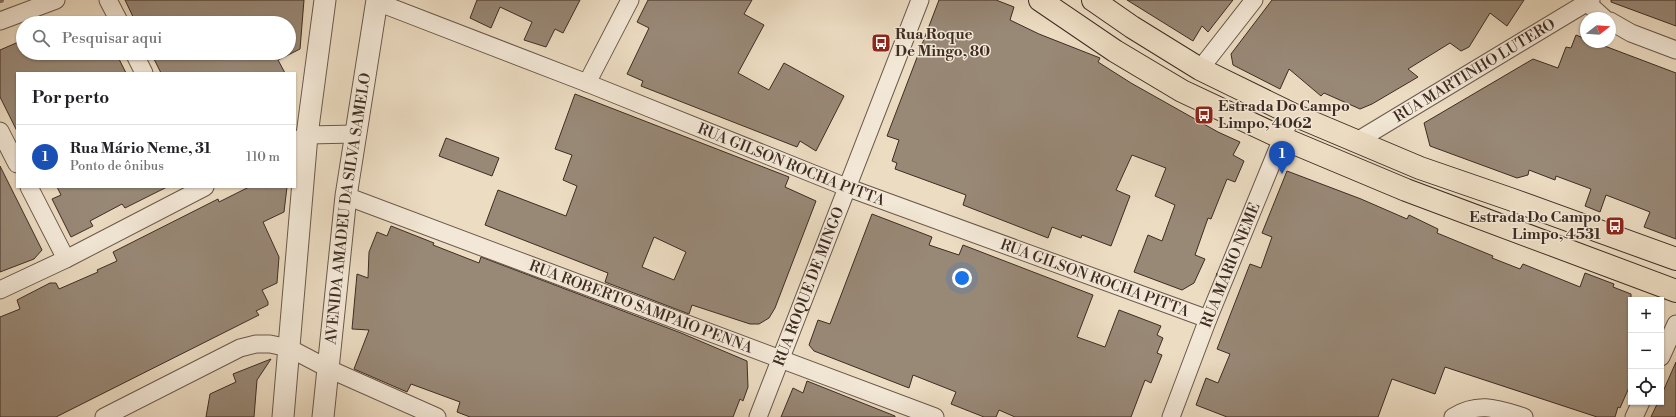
<!DOCTYPE html>
<html lang="pt">
<meta charset="utf-8">
<style>
:root{--surface:#fff;--page:#f6f6f6;--text:#202124;--muted:#757577;--line:#e0e0e0;--accent:#0f766e}
body{margin:0;font-family:"Libre Bodoni",serif;background:var(--page);color:var(--text)}
.controls{position:absolute;right:12px;bottom:12px;display:grid;overflow:hidden;border-radius:0px;box-shadow:0 1px 3px #0004}
.controls button{width:36px;height:36px;display:grid;place-items:center;padding:0;border:0;border-bottom:1px solid var(--line);background:var(--surface);color:var(--text);font:20px sans-serif}
.compass{position:absolute;left:1580px;top:12px;width:36px;height:36px;border-radius:50%;background:var(--surface);box-shadow:0 1px 3px #0004;rotate:73deg}
.you{position:absolute;left:962px;top:278px;width:14px;height:14px;margin:-10px;border:3px solid #fff;border-radius:50%;background:#1a73e8;box-shadow:0 0 0 6px #1a73e833}
.badge{display:grid;place-items:center;width:26px;height:26px;border-radius:50%;background:var(--accent);color:#fff;font-size:13px;font-weight:700}
.pin{position:absolute;translate:-50% -33px;filter:drop-shadow(0 1px 2px #0008)}
.pin::after{content:'';position:absolute;top:21px;width:14px;height:12px;background:inherit;clip-path:polygon(0 0,100% 0,50% 100%)}
.list{margin:0;padding:0;list-style:none}
h2{display:flex;justify-content:space-between;align-items:center;height:52px;margin:0;padding:0 16px;font-size:17px}
h2 small{font-size:13px;font-weight:400;color:var(--muted)}
.list li{display:grid;grid-template-columns:26px 1fr auto;gap:12px;align-items:center;box-sizing:border-box;height:64px;padding:0 16px;border-top:1px solid var(--line)}
.list b{display:block;font-size:15px;white-space:nowrap}
.list p{margin:0;font-size:13px;white-space:nowrap;color:var(--muted)}
.list em{font-size:13px;font-style:normal;color:var(--muted)}
.icon{flex:none;width:22px;height:22px;fill:none;stroke:currentColor;stroke-width:2;stroke-linecap:round;stroke-linejoin:round}
.map{position:relative;flex:none;width:1676px;height:417px;overflow:hidden}
.search{position:absolute;background:var(--surface);box-shadow:0 1px 3px #0004;left:16px;top:16px;width:280px;height:44px;display:flex;align-items:center;gap:10px;box-sizing:border-box;padding:0 14px;border-radius:22px;color:var(--muted);font-size:15px}
.panel{position:absolute;background:var(--surface);box-shadow:0 1px 3px #0004;left:16px;top:72px;width:280px;height:116px;border-radius:0px}
.map>svg:first-child{display:block}
.lines{fill:none;stroke-linecap:round;stroke-linejoin:round}
.stream{stroke:#837262;stroke-width:6}
.building{fill:#988876;stroke:#3e2c23;fill-rule:evenodd}
.minor-casing{stroke:#6a584b;stroke-width:19}
.tertiary-casing{stroke:#6a584b;stroke-width:23}
.primary-casing{stroke:#3e2c23;stroke-width:24}
.minor{stroke:#f3e8d7;stroke-width:17}
.tertiary{stroke:#f3e8d7;stroke-width:21}
.primary{stroke:#ecdcc2;stroke-width:22}
.labels{text-anchor:middle;stroke-width:3;stroke-linejoin:round;paint-order:stroke}
.poi-label{font-size:15px;font-weight:bold;fill:#3e2c23;stroke:#f3e8d7;text-anchor:start}
.street-label{font-size:15px;fill:#3e2c23;stroke:#f3e8d7}
</style>
<div class="map">
<svg width="1676" height="417" viewBox="0 0 1676 417">
<rect width="100%" height="100%" fill="#ecdcc2"/>
<filter id="stains"><feTurbulence type="fractalNoise" baseFrequency=".005" numOctaves="4"/><feColorMatrix values="0 0 0 0 .2 0 0 0 0 .09 0 0 0 0 .02 0 0 0 .5 -.17"/></filter>
<radialGradient id="worn" r=".72"><stop offset=".6" stop-color="#630" stop-opacity="0"/><stop offset="1" stop-color="#630" stop-opacity=".3"/></radialGradient>
<g class="lines">
<path class="stream" d="M0 0H1"/>
</g>
<g class="building">
<path d="M125 0H304L300 49 278 60 285 73H161L151 53H289V23H136Z"/>
<path d="M477 0H580L563 33 555 29 546 47 524 40 532 22 500 7 491 28 470 18Z"/>
<path d="M648 0H752L744 14 764 25 738 73 769 90 784 63 844 96 816 151 800 141 797 147 641 86 643 81 627 74 649 28 637 22Z"/>
<path d="M939 0H996L1014 7 1010 20 1039 34 1100 58 1098 62 1131 83 1218 132 1240 142 1233 155 1244 161 1235 182 1227 179 1211 219 1208 218 1195 255 1205 259 1194 283 1182 290 1134 272 1148 235 1162 241 1175 205 1155 196 1166 168 1132 155 1116 190 1130 196 1111 246 1082 235 1081 238 1052 227 1048 238 963 205 966 195 895 169 897 163 892 161 899 140 887 136Z"/>
<path d="M1127 0H1233L1208 32 1202 26 1193 41Z"/>
<path d="M1272 0H1524L1507 26 1490 13 1469 47 1461 51 1450 43 1408 69 1418 77 1372 104 1360 109 1324 93 1321 96 1289 69 1280 89 1233 65 1231 54Z"/>
<path d="M1611 0H1676V26L1611 2Z"/>
<path d="M1576 35 1586 39V42H1594L1676 73V239L1644 227 1650 212 1606 195 1600 212 1585 206 1591 189 1556 176 1555 180 1529 170 1528 175 1517 178 1430 146 1424 123 1533 59 1558 68 1566 47 1571 48Z"/>
<path d="M23 40V53H100V54L116 53 126 73H17V131L0 97V50Z"/>
<path d="M575 94 789 177 785 187 816 201 775 308 769 318 759 324H750L692 305 689 314 605 282 608 273 485 225 498 190 566 216 577 186 563 180 572 155 555 149ZM654 237 686 252 674 280 642 267Z"/>
<path d="M446 138 499 158 492 176 439 156Z"/>
<path d="M0 166 42 250 34 259 0 272Z"/>
<path d="M1287 171 1361 199 1407 219 1409 215 1438 229 1437 233 1493 256 1492 258 1520 269 1523 264 1580 287 1585 273 1614 284 1613 287 1631 294V383L1620 408 1618 407 1615 417H1597L1445 367 1435 394 1392 379 1378 417H1227L1196 405 1206 378 1218 383 1230 354 1217 349 1250 264 1261 268 1272 237 1262 233Z"/>
<path d="M57 187H167L125 208 122 204 90 221 93 226 71 237 52 199 61 195Z"/>
<path d="M249 187H287L284 212 263 222 279 257 277 283 262 290 268 302V305L256 311 259 315 56 417H0V317L20 309 17 300 50 283H56L59 289 98 272 97 270 117 261 113 252 218 199 219 202Z"/>
<path d="M872 214 932 237 929 245 959 255 963 245 1093 295 1077 337 1105 347 1119 310 1161 326 1157 335 1163 338 1157 353 1162 355 1151 383 1145 380 1131 417H1015L999 410 996 417H984L951 404 956 392 913 375 909 388 814 351 809 345 818 320 830 324Z"/>
<path d="M391 226 434 243 433 245 479 263 481 257 681 333 747 361 748 387 743 401 740 399 733 417H470L457 412 460 402 411 384 407 392 354 369 369 330 352 329 357 274 368 278 369 252 377 232 387 236Z"/>
<path d="M271 359 257 380 254 417H206L210 394 236 382 233 374Z"/>
<path d="M1676 362V417H1651L1658 402H1661V396Z"/>
<path d="M807 381 895 416V417H781L793 388 803 393Z"/>
</g>
<g class="lines">
<g class="minor-casing">
<g id="minor">
<path d="M108 0 120 23"/>
<path d="M1584 0 1604 18"/>
<path id="s1" d="M377 2 587 83 846 187 1208 319"/>
<path d="M0 21 56 0"/>
<path d="M1610 21 1631 33 1676 50"/>
<path d="M134 53 144 73"/>
<path d="M1200 69 1254 0"/>
<path d="M587 83 630 0"/>
<path d="M0 131 17 164"/>
<path d="M295 141 307 135 356 134"/>
<path id="s2" d="M1357 141 1591 0"/>
<path d="M29 187 66 259"/>
<path id="s3" d="M346 196 935 417"/>
<path d="M0 290 66 259 205 187"/>
<path d="M1661 357 1676 324"/>
<path d="M104 417 240 348 256 344H270L289 348 329 369 437 417"/>
<path id="s4" d="M758 417 920 0"/>
<path id="s5" d="M1171 417 1208 319 1292 114"/>
<path d="M1453 417C1479 401 1498 409 1524 417"/>
<path d="M1634 417 1641 402"/>
</g>
</g>
<g class="tertiary-casing">
<g id="tertiary">
<path d="M283 417 307 135 325 0"/>
<path id="s6" d="M323 417 346 196 377 0"/>
</g>
</g>
<g class="primary-casing">
<g id="primary">
<path d="M1040 0 1115 51 1182 91 1282 138 1406 190 1676 291"/>
<path d="M1093 0 1132 27 1200 69 1292 114 1420 168 1510 199 1676 259"/>
</g>
</g>
<use href="#minor" class="minor"/>
<use href="#tertiary" class="tertiary"/>
<use href="#primary" class="primary"/>
</g>
<defs>
<g id="bus-square" transform="scale(1)"><rect x="-9" y="-9" width="18" height="18" rx="4" fill="#8f2418" stroke="#f3e8d7"/><path d="M-5-6H5V4H4V6H2V4H-2V6H-4V4H-5ZM-3.5-4V0h7V-4ZM-3.5 1.2v1.5H-2V1.2ZM2 1.2v1.5H3.5V1.2Z" fill="#fff"/></g>
</defs>
<g fill-rule="evenodd">
<use href="#bus-square" x="881" y="43"/>
<use href="#bus-square" x="1204" y="115"/>
<use href="#bus-square" x="1615" y="226"/>
</g>
<g class="labels">
<g class="poi-label">
<text x="895" y="39">Rua Roque<tspan x="895" dy="17">De Mingo, 80</tspan></text>
<text x="1218" y="111">Estrada Do Campo<tspan x="1218" dy="17">Limpo, 4062</tspan></text>
<text x="1601" y="222" text-anchor="end">Estrada Do Campo<tspan x="1601" dy="17">Limpo, 4531</tspan></text>
</g>
<g class="street-label">
<text dy="5" stroke="none"><textPath href="#s2" startOffset="137">RUA MARTINHO LUTERO</textPath></text>
<text dy="5" stroke="none"><textPath href="#s1" startOffset="445">RUA GILSON ROCHA PITTA</textPath></text>
<text dy="5" stroke="none"><textPath href="#s6" startOffset="210">AVENIDA AMADEU DA SILVA SAMELO</textPath></text>
<text dy="5" stroke="none"><textPath href="#s5" startOffset="163">RUA MÁRIO NEME</textPath></text>
<text dy="5" stroke="none"><textPath href="#s1" startOffset="769">RUA GILSON ROCHA PITTA</textPath></text>
<text dy="5" stroke="none"><textPath href="#s4" startOffset="140">RUA ROQUE DE MINGO</textPath></text>
<text dy="5" stroke="none"><textPath href="#s3" startOffset="315">RUA ROBERTO SAMPAIO PENNA</textPath></text>
</g>
</g>
<rect width="100%" height="100%" filter="url(#stains)"/>
<rect width="100%" height="100%" fill="url(#worn)"/>
</svg>
<div class="controls">
<button>+</button>
<button>−</button>
<button><svg class="icon" aria-label="locate" viewBox="0 0 24 24"><circle cx="12" cy="12" r="6"/><path d="M12 2v4M12 18v4M2 12h4M18 12h4"/></svg></button>
</div>
<svg class="compass" viewBox="-18 -18 36 36"><path d="M0-13l5 13h-10z" fill="#e53935"/><path d="M0 13l5-13h-10z" fill="#757577"/></svg>
<div class="you"></div>
<div class="pin badge" style="left:1282px;top:174px;background:#1a4fb4">1</div>
<div class="search"><svg class="icon" aria-label="search" viewBox="0 0 24 24"><circle cx="10" cy="10" r="6"/><path d="M15 15l6 6"/></svg>Pesquisar aqui</div>
<section class="panel">
<h2>Por perto<small></small></h2>
<ul class="list">
<li><span class="badge" style="background:#1a4fb4">1</span><div><b>Rua Mário Neme, 31</b><p>Ponto de ônibus</p></div><em>110 m</em></li>
</ul>
</section>
</div>
